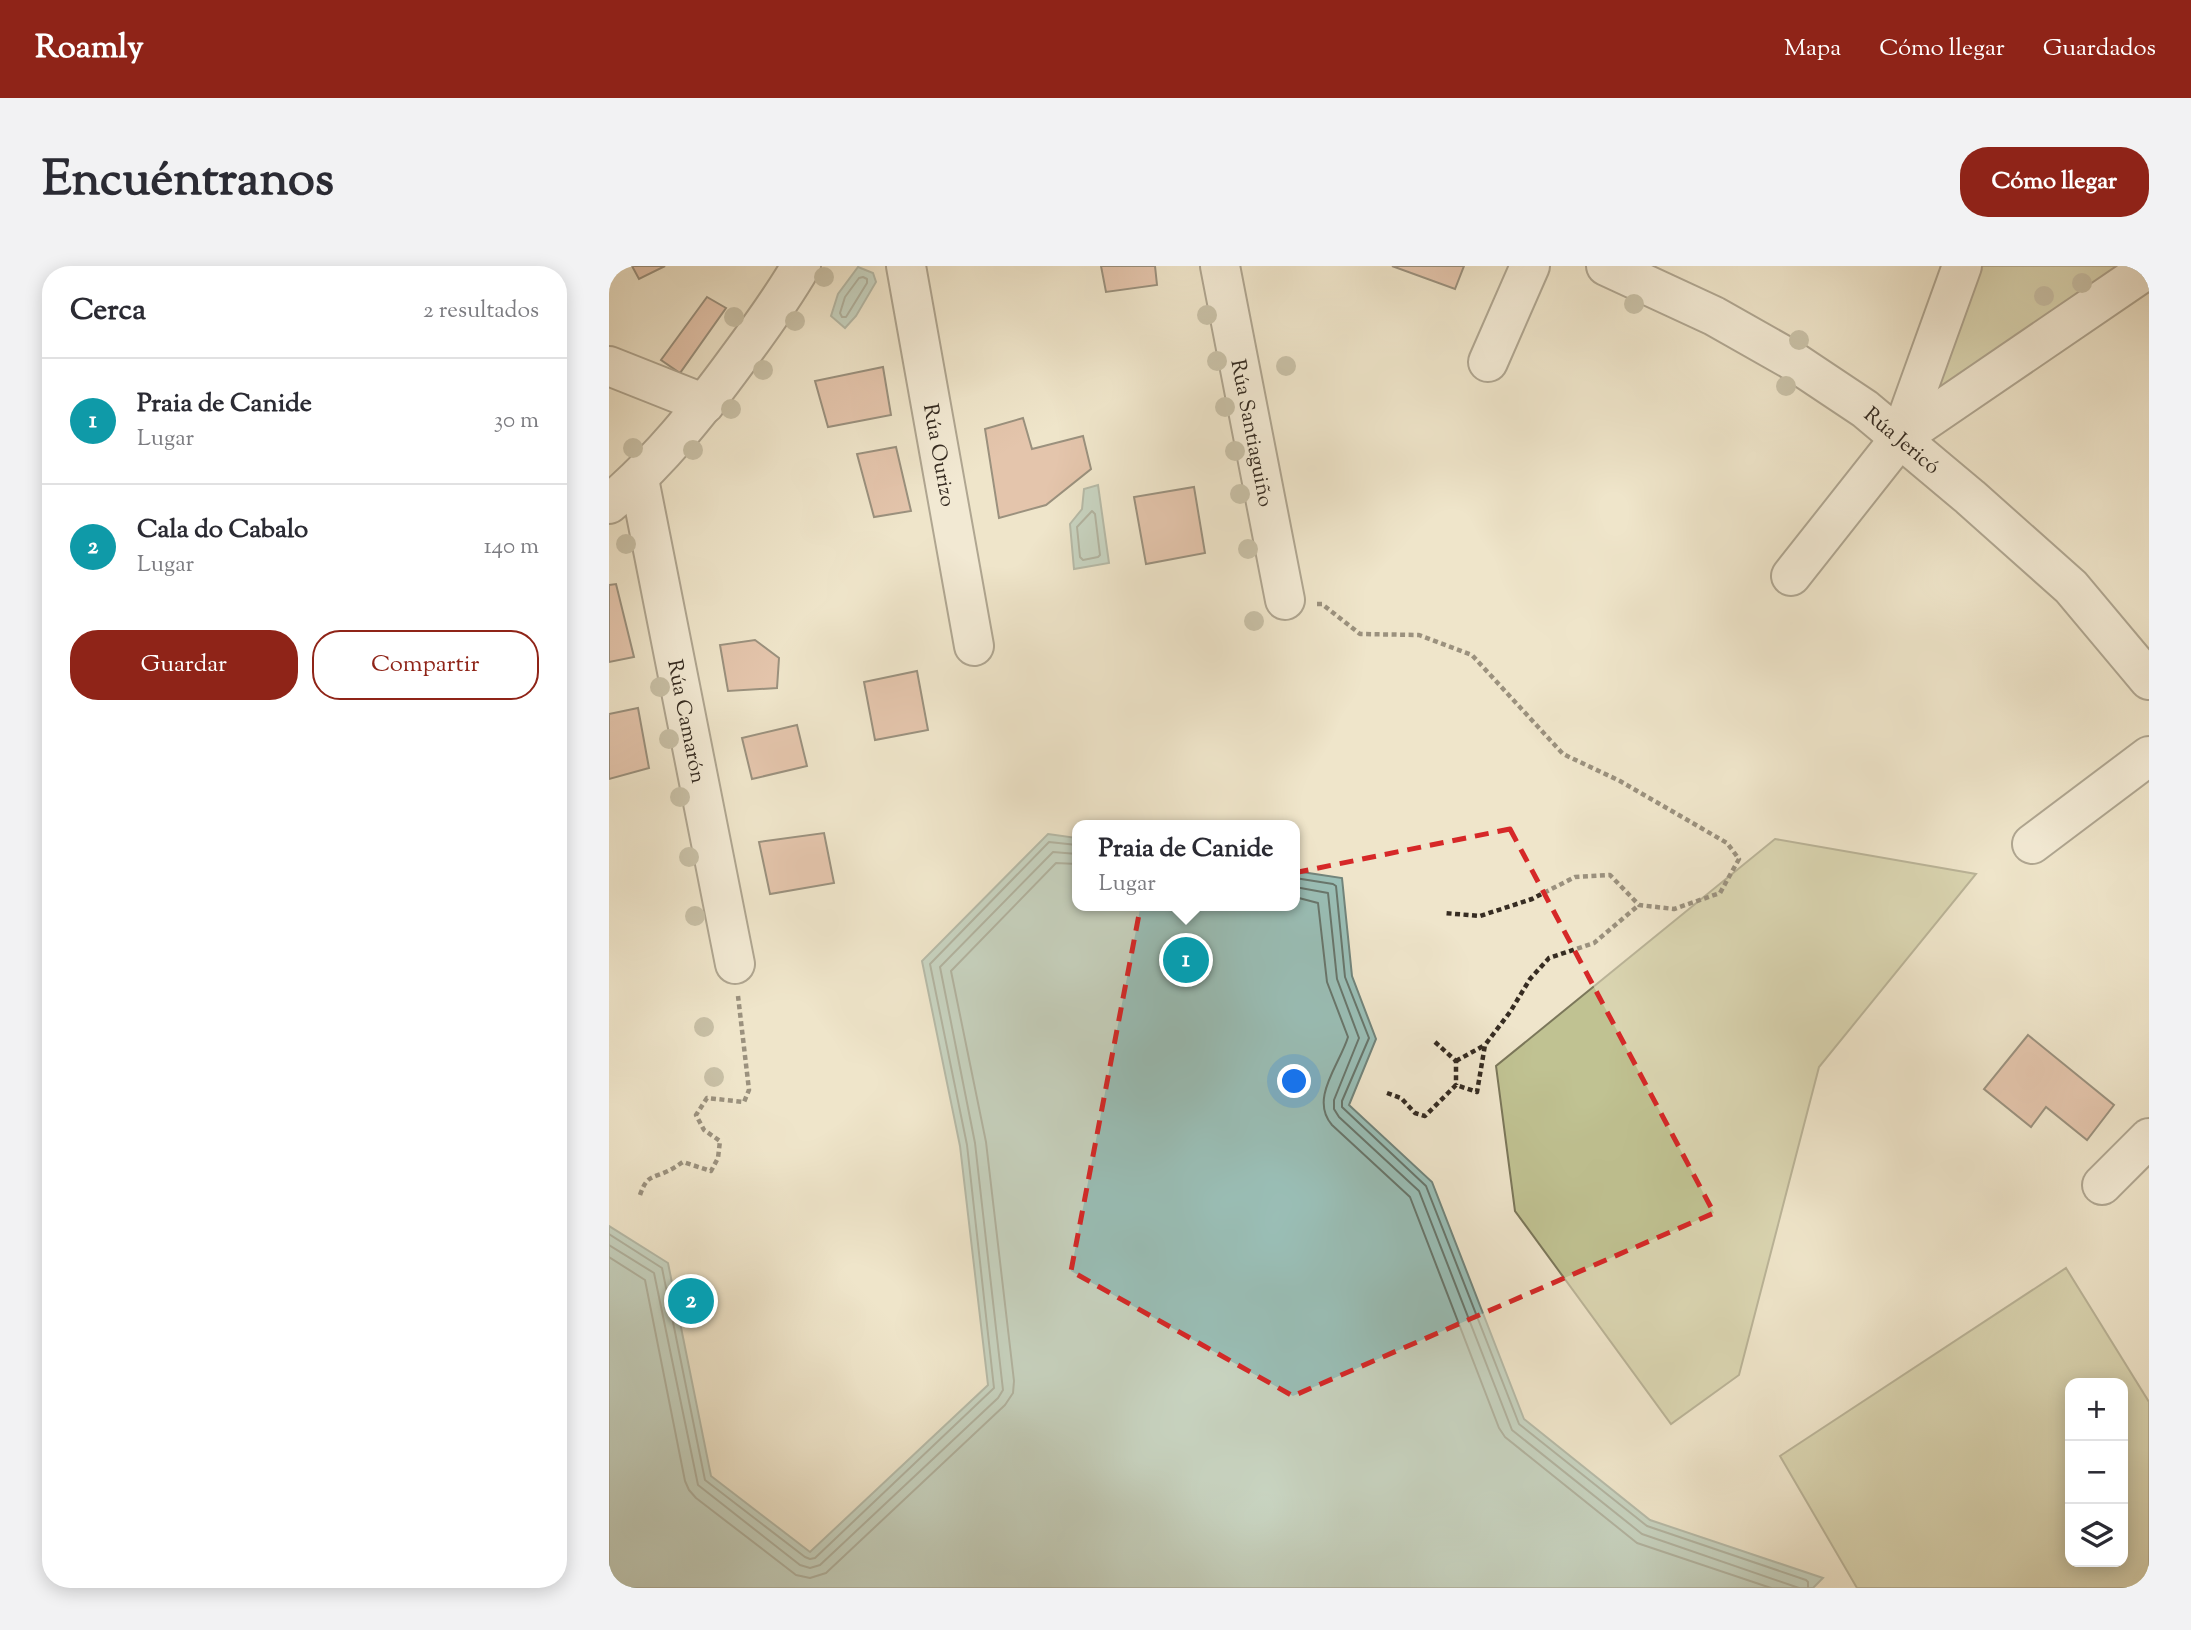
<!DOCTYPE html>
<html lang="es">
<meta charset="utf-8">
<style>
:root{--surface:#fff;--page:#f2f2f3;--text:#2b2b33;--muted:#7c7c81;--line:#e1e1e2;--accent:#8f2418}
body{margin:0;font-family:"Sorts Mill Goudy",serif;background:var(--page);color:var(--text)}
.controls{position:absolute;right:21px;bottom:21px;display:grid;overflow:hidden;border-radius:14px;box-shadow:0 4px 18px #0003}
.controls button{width:63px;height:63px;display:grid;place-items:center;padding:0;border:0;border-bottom:2px solid var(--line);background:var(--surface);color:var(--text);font:35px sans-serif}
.you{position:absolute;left:686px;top:816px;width:24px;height:24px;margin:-18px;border:5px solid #fff;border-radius:50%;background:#1a73e8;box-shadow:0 0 0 10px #1a73e833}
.badge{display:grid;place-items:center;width:46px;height:46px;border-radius:50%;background:var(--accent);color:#fff;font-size:23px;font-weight:700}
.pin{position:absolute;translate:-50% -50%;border:4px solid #fff;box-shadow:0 2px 7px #0006}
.popup{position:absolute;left:463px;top:554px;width:228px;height:91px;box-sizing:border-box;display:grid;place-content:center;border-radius:14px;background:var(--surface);filter:drop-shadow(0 2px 5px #0005);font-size:23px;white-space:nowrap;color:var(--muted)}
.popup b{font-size:26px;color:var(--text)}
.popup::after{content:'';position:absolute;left:50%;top:100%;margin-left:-14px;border:14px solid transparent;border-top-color:var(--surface)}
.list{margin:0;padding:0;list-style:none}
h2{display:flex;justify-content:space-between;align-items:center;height:91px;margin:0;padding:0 28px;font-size:30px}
h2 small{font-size:23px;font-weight:400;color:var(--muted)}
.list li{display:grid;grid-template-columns:46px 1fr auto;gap:21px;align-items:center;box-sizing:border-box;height:126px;padding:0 28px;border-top:2px solid var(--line)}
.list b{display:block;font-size:26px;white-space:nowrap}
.list p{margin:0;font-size:23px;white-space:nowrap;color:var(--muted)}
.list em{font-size:23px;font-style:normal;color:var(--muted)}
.actions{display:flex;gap:14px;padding:21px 28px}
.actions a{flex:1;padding:16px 0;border:2px solid var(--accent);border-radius:28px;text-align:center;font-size:24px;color:var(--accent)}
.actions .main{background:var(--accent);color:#fff}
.icon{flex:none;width:38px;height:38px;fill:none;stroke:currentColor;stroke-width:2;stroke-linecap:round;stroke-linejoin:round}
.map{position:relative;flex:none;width:1540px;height:1322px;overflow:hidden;border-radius:28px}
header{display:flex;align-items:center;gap:42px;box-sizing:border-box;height:98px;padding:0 35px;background:var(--accent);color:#fff}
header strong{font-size:33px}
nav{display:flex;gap:38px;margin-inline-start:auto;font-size:24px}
.intro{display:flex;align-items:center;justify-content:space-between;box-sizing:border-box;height:168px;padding:0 42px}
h1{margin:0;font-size:49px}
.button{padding:18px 32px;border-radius:28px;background:var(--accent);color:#fff;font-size:24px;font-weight:700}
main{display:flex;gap:42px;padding:0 42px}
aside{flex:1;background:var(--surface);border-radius:28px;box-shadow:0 4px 18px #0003}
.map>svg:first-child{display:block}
.green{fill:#c0c292;stroke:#7b775a;stroke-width:2;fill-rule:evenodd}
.water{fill:#9abfb7;stroke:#72847b;stroke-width:2}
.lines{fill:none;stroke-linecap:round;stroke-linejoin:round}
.shore{stroke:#68766c;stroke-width:2}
.building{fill:#d79e87;stroke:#362c22;stroke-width:2}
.minor-casing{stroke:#645a4c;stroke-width:42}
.path{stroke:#362c22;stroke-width:4.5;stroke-dasharray:5 3.5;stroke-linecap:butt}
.minor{stroke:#f5eedd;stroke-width:38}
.tree{fill:#9c947d}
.marked{fill:none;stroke:#d62828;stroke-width:5;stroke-dasharray:14 9;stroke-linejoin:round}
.labels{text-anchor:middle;stroke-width:6;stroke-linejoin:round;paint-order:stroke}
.street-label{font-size:21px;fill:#362c22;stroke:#f5eedd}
</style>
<header>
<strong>Roamly</strong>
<nav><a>Mapa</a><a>Cómo llegar</a><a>Guardados</a></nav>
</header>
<div class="intro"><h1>Encuéntranos</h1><a class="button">Cómo llegar</a></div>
<main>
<aside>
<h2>Cerca<small>2 resultados</small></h2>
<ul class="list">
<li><span class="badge" style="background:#0f9aa8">1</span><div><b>Praia de Canide</b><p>Lugar</p></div><em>30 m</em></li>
<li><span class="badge" style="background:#0f9aa8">2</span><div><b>Cala do Cabalo</b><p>Lugar</p></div><em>140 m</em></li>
</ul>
<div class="actions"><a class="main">Guardar</a><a>Compartir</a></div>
</aside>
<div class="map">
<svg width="1540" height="1322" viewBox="0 0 1540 1322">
<rect width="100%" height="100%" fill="#efe5cb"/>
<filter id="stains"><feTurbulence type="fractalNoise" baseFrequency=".00286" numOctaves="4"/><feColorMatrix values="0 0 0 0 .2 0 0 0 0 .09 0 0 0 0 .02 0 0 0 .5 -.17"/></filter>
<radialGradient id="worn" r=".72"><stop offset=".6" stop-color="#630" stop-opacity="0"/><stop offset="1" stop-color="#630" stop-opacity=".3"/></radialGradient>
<g class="green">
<path d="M1366 0H1512L1319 134Z"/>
<path d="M1166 573 1367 608 1210 801 1130 1109 1062 1158 906 945 887 800Z"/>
<path d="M1457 1002 1540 1136V1322H1248L1171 1190ZM1514 1117V1296H1461V1117Z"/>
</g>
<g class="water">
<path d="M249 1 264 7 267 16 247 50 236 62 222 50 229 28Z"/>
<path d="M489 219 500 297 465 303 461 258 473 243 475 223Z"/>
<path d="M439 568 468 572V640H686V605L733 612 743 710 767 773 740 839 823 916 915 1153 1041 1254 1214 1312 1204 1322H0V960L59 997 102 1210 201 1286 379 1119 351 880 313 695Z"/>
</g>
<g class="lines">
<g class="shore">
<path d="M254 11 258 13V17L237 51H233L231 47 236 31 250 12Z"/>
<path d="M483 245 486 248 491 289 489 291 474 294 471 291 468 261Z"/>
<path d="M686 612 724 618 727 620 736 711 760 772 733 835V841L817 920 910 1158 1038 1260 1197 1314 1199 1316V1322"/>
<path d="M686 621 719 627 728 713 750 772 725 834V843L730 851 810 925 903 1164 1033 1268 1190 1322"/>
<path d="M686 631 709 637 718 716 739 771C731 798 700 833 723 859L801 931 890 1162 896 1171 1028 1277 1162 1322"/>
<path d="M0 968 53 1002 96 1214 196 1291 201 1293 206 1292 385 1122 358 879 321 698 440 576 468 579"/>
<path d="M0 979 45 1007 89 1219 191 1299 201 1302 211 1299 389 1132 394 1124 366 877 331 701 444 586 468 588"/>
<path d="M0 991 36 1014 76 1215 80 1224 87 1232 187 1309 201 1312 217 1307 396 1139 404 1127 405 1115 377 876 342 705 447 597 468 598"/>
</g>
</g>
<g class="building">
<path d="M23 0H56L30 13Z"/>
<path d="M492 0H546L548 19 497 26Z"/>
<path d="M783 0H855L846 23Z"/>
<path d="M98 31 117 42 71 107 52 94Z"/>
<path d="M274 101 282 149 219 161 206 115Z"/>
<path d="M414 152 423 183 474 170 482 203 437 239 390 252 376 163Z"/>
<path d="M287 181 302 245 265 251 248 188Z"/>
<path d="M585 221 596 287 537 298 525 231Z"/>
<path d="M7 318 25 391 0 396V319Z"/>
<path d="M146 374 170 392 168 422 119 425 111 379Z"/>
<path d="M308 405 319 464 266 474 255 416Z"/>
<path d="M29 442 40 502 0 513V448Z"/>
<path d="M188 459 198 500 143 513 133 472Z"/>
<path d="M215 567 225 617 161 628 150 576Z"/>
<path d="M1419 769 1505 839 1478 874 1437 841 1422 861 1375 823Z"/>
</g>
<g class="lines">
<g class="minor-casing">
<g id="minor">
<path id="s1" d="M297 0 365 380"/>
<path id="s2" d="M611 0 676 334"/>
<path id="s3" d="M997 0 1105 50 1181 93 1256 143 1361 231 1462 321 1540 414"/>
<path d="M879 96 921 0"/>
<path d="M0 100 96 138"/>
<path d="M1291 172 1353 0"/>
<path id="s4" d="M30 213 126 698"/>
<path d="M0 238C50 196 90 146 128 94 151 63 173 33 192 0"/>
<path d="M1182 310 1291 172 1540 2"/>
<path d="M1423 578 1540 490"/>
<path d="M1493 919 1540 872"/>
</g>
</g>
<g class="path">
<path d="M708 338H713L751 368 810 369 863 389 954 488 1011 515 1118 577 1130 593 1111 627 1065 643 1030 639 1001 609 966 611 923 633 871 650 835 647"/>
<path d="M826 776 847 795V819"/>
<path d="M847 795 876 779"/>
<path d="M778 827 792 832 806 847 816 850 847 819 868 826 876 779 901 746 921 713 940 692 985 677 1030 639"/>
<path d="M31 929C38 909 42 913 59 905 64 903 69 899 74 896L102 905 109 892 111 875 95 864 87 849 98 832 135 836 140 824 129 730"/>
</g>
<use href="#minor" class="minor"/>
</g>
<g class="tree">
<circle cx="215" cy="11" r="10"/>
<circle cx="1473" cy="17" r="10"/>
<circle cx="1435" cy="30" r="10"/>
<circle cx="1025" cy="38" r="10"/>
<circle cx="598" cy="49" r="10"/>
<circle cx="125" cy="51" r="10"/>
<circle cx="186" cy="55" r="10"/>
<circle cx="1190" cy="74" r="10"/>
<circle cx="608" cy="95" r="10"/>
<circle cx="677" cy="100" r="10"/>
<circle cx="154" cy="104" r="10"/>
<circle cx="1177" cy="120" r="10"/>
<circle cx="616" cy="141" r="10"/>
<circle cx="122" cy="143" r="10"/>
<circle cx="24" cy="182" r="10"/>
<circle cx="84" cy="184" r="10"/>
<circle cx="626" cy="185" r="10"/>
<circle cx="631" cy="228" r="10"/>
<circle cx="17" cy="278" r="10"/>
<circle cx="639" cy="283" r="10"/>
<circle cx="645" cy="355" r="10"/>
<circle cx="51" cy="421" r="10"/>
<circle cx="60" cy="473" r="10"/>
<circle cx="71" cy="531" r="10"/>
<circle cx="80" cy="591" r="10"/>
<circle cx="86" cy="650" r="10"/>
<circle cx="95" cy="761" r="10"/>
<circle cx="105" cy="811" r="10"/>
</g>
<path d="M0 0H1540V1322H0ZM901 563 1105 947 684 1130 462 1005 532 638Z" fill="#efe5cb" fill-opacity=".55" fill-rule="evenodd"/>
<path class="marked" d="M901 563 1105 947 684 1130 462 1005 532 638Z"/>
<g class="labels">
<g class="street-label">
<text dy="7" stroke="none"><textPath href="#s2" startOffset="170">Rúa Santiaguiño</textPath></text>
<text dy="7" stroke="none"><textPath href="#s3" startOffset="345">Rúa Jericó</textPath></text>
<text dy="7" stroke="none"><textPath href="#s1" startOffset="192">Rúa Ourizo</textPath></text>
<text dy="7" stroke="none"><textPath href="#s4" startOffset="247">Rúa Camarón</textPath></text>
</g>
</g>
<rect width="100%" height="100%" filter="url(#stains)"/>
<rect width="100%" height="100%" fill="url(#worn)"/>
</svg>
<div class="controls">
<button>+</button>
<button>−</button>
<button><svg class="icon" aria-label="layers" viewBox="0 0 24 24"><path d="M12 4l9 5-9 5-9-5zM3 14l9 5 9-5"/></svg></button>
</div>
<div class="you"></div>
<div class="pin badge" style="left:577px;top:694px;background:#0f9aa8">1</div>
<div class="popup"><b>Praia de Canide</b>Lugar</div>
<div class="pin badge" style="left:82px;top:1035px;background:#0f9aa8">2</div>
</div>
</main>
